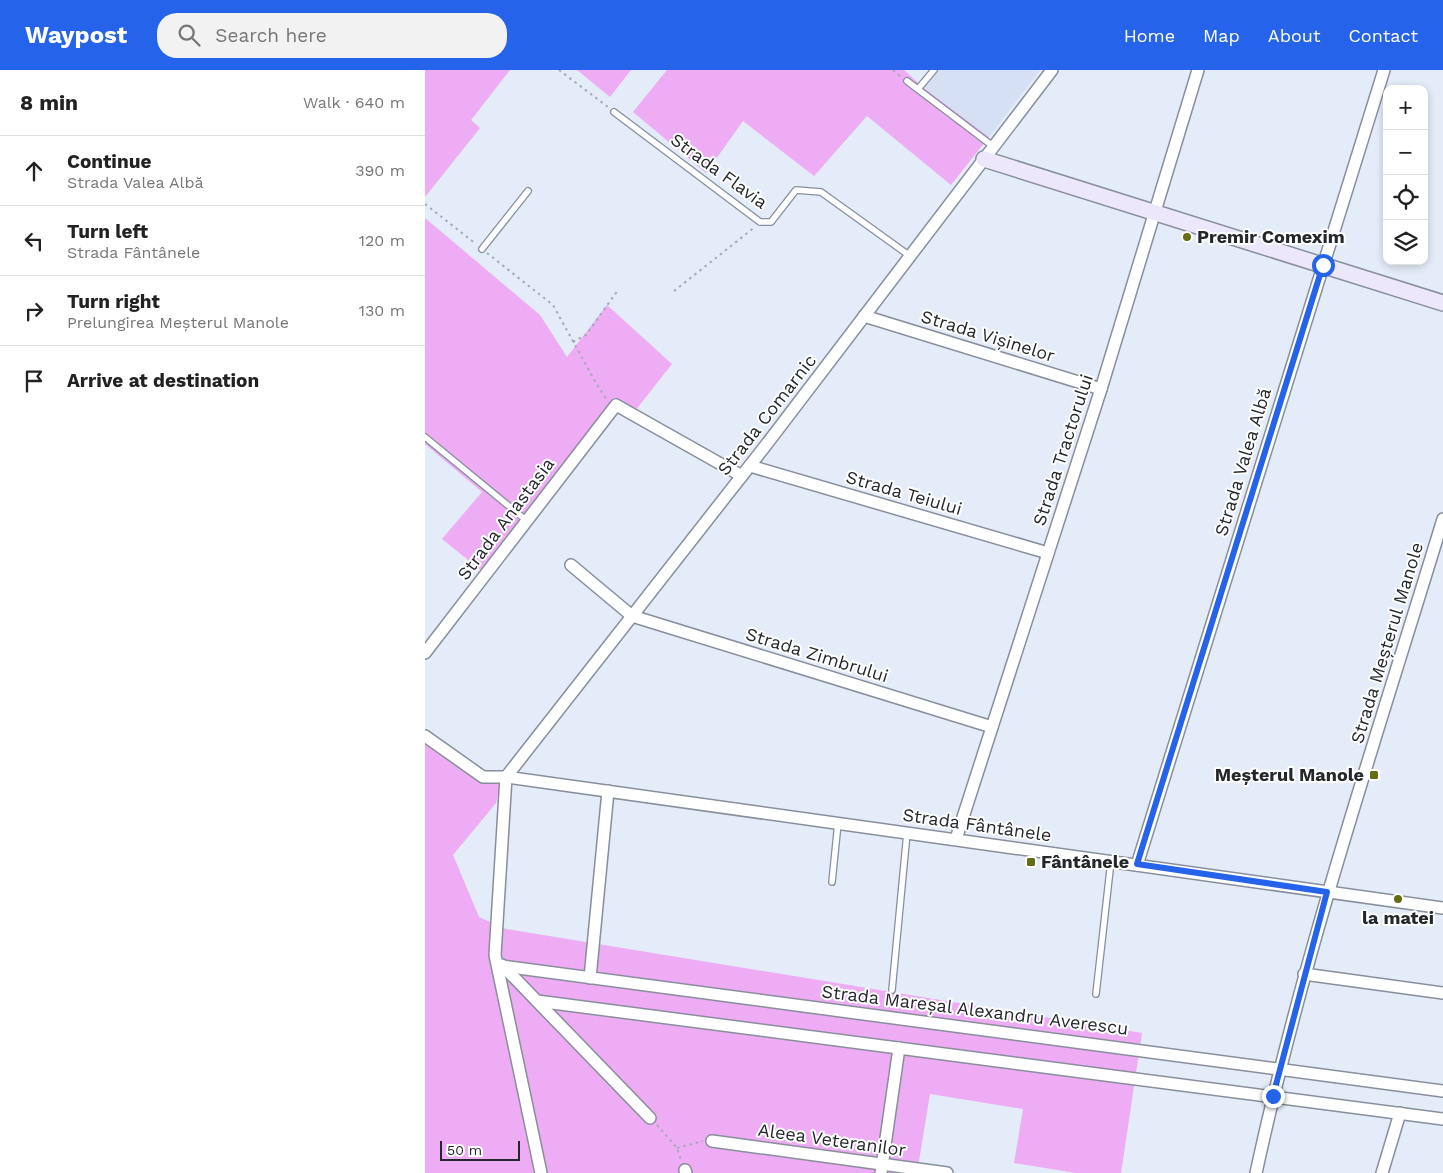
<!DOCTYPE html>
<meta charset="utf-8">
<style>
:root{--surface:#fff;--page:#f2f2f2;--text:#222;--muted:#767676;--line:#e0e0e0;--accent:#2563eb}
body{margin:0;font-family:"Work Sans",sans-serif;background:var(--page);color:var(--text)}
.controls{position:absolute;right:15px;top:15px;display:grid;overflow:hidden;border-radius:10px;box-shadow:0 2px 8px #0003}
.controls button{width:45px;height:45px;display:grid;place-items:center;padding:0;border:0;border-bottom:1px solid var(--line);background:var(--surface);color:var(--text);font:25px sans-serif}
.scale{position:absolute;left:15px;bottom:12px;width:80px;box-sizing:border-box;padding-left:5px;border:2px solid #24272c;border-top:0;font-size:14px;line-height:18px;white-space:nowrap;color:#24272c;-webkit-text-stroke:4px #fff;paint-order:stroke}
.stop{position:absolute;width:15px;height:15px;margin:-11px;border:4px solid #2563eb;border-radius:50%;background:#fff}
.stop.end{background:#2563eb;border-color:#fff;box-shadow:0 1px 5px #0008}
.list{margin:0;padding:0;list-style:none}
h2{display:flex;justify-content:space-between;align-items:center;height:65px;margin:0;padding:0 20px;font-size:21px}
h2 small{font-size:16px;font-weight:400;color:var(--muted)}
.list li{display:grid;grid-template-columns:32px 1fr auto;gap:15px;align-items:center;box-sizing:border-box;height:70px;padding:0 20px;border-top:1px solid var(--line)}
.list b{display:block;font-size:19px;white-space:nowrap}
.list p{margin:0;font-size:16px;white-space:nowrap;color:var(--muted)}
.list em{font-size:16px;font-style:normal;color:var(--muted)}
.icon{flex:none;width:28px;height:28px;fill:none;stroke:currentColor;stroke-width:2;stroke-linecap:round;stroke-linejoin:round}
.map{position:relative;flex:none;width:1018px;height:1103px;overflow:hidden}
header{display:flex;align-items:center;gap:30px;box-sizing:border-box;height:70px;padding:0 25px;background:var(--accent);color:#fff}
header strong{font-size:24px}
nav{display:flex;gap:28px;margin-inline-start:auto;font-size:18px}
.search{width:350px;height:45px;background:var(--page);display:flex;align-items:center;gap:12px;box-sizing:border-box;padding:0 18px;border-radius:20px;color:var(--muted);font-size:19px}
main{display:flex}
aside{flex:1;background:var(--surface)}
.map>svg:first-child{display:block}
.built{fill:#d6e0f5}
.green{fill:#edacf3}
.lines{fill:none;stroke-linecap:round;stroke-linejoin:round}
.lane-casing{stroke:#888e9b;stroke-width:8}
.street-casing{stroke:#888e9b;stroke-width:14}
.secondary-casing{stroke:#888e9b;stroke-width:18}
.path{stroke:#a4aab5;stroke-width:2;stroke-dasharray:2.5 4;stroke-linecap:butt}
.lane{stroke:#fff;stroke-width:5.5}
.street{stroke:#fff;stroke-width:11}
.secondary{stroke:#ece7fb;stroke-width:15}
.route{stroke:#2563eb;stroke-width:6}
.poi-dot{fill:#656d12;stroke:#fff;stroke-width:2}
.labels{text-anchor:middle;stroke-width:4;stroke-linejoin:round;paint-order:stroke}
.street-label{font-size:18px;fill:#24272c;stroke:#fff}
.poi-label{font-size:18px;font-weight:bold;fill:#24272c;stroke:#fff;text-anchor:start}
</style>
<header>
<strong>Waypost</strong>
<div class="search"><svg class="icon" aria-label="search" viewBox="0 0 24 24"><circle cx="10" cy="10" r="6"/><path d="M15 15l6 6"/></svg>Search here</div>
<nav><a>Home</a><a>Map</a><a>About</a><a>Contact</a></nav>
</header>
<main>
<aside>
<h2>8 min<small>Walk · 640 m</small></h2>
<ul class="list">
<li><svg class="icon" aria-label="ahead" viewBox="0 0 24 24"><path d="M12 20V5M6 11l6-6 6 6"/></svg><div><b>Continue</b><p>Strada Valea Albă</p></div><em>390 m</em></li>
<li><svg class="icon" aria-label="left" viewBox="0 0 24 24"><path d="M17 20v-9H6M10 6l-5 5 5 5"/></svg><div><b>Turn left</b><p>Strada Fântânele</p></div><em>120 m</em></li>
<li><svg class="icon" aria-label="right" viewBox="0 0 24 24"><path d="M7 20v-9h11M14 6l5 5-5 5"/></svg><div><b>Turn right</b><p>Prelungirea Meșterul Manole</p></div><em>130 m</em></li>
<li><svg class="icon" aria-label="arrive" viewBox="0 0 24 24"><path d="M6 21V4h12l-3 4 3 4H6"/></svg><div><b>Arrive at destination</b></div></li>
</ul>
</aside>
<div class="map">
<svg width="1018" height="1103" viewBox="0 0 1018 1103">
<rect width="100%" height="100%" fill="#e4ebf9"/>
<path class="built" d="M513 0H615L564 67 499 18Z"/>
<g class="green">
<path d="M0 0H85L46 50 55 58 0 127Z"/>
<path d="M152 0H206L185 27Z"/>
<path d="M242 0H479L499 18 564 67 526 115 442 46 389 106 318 51 281 103 208 42Z"/>
<path d="M0 148 115 245 142 287 182 235 247 294 210 341 190 329 58 502 17 469 57 422 0 374Z"/>
<path d="M0 673 76 713 71 733 28 785 54 847 81 859 717 963 696 1103H651L589 1093 598 1039 505 1024 492 1103H0Z"/>
</g>
<g class="lines">
<g class="lane-casing">
<g id="lane">
<path d="M482 11 569 77"/>
<path d="M493 19 509 0"/>
<path d="M189 42 335 152H346L371 120 396 122 485 186"/>
<path d="M57 179 103 121"/>
<path d="M0 367 102 451"/>
<path d="M407 812 413 753"/>
<path d="M467 920 482 763"/>
<path d="M671 924 686 791"/>
</g>
</g>
<g class="street-casing">
<g id="street">
<path d="M439 246 676 319"/>
<path d="M325 396 623 483"/>
<path d="M146 495 207 546 567 657"/>
<path d="M0 583 191 335 317 406"/>
<path d="M0 666 58 707H81L1018 838"/>
<path d="M81 707 341 375 627 0"/>
<path d="M81 707 70 885 116 1103"/>
<path d="M531 769 676 319 773 0"/>
<path d="M712 795 959 0"/>
<path d="M77 895 225 1048"/>
<path d="M77 896 1018 1021"/>
<path d="M879 904 1018 923"/>
<path d="M165 908 183 721"/>
<path d="M112 931 1018 1049"/>
<path d="M287 1071 522 1103"/>
<path d="M260 1100 261 1103"/>
<path d="M456 1103 474 978"/>
<path d="M831 1103C879 881 952 666 1018 449"/>
<path d="M957 1103 975 1043"/>
</g>
</g>
<g class="secondary-casing">
<path id="secondary" d="M559 89 1018 233"/>
</g>
<g class="path">
<path d="M134 0 183 37"/>
<path d="M468 0 476 7"/>
<path d="M0 134 51 174"/>
<path d="M62 183 128 235 171 313 182 330"/>
<path d="M249 221 330 157"/>
<path d="M148 272 161 265 193 220"/>
<path d="M232 1055 252 1078 256 1090"/>
<path d="M252 1078 278 1071"/>
</g>
<use href="#lane" class="lane"/>
<use href="#street" class="street"/>
<use href="#secondary" class="secondary"/>
</g>
<g class="lines">
<path class="route" d="M848 1026 902 822 712 794 898 195"/>
</g>
<g class="poi-dot">
<circle cx="762" cy="167" r="5"/>
<rect x="944" y="700" width="10" height="10" rx="2.5"/>
<rect x="601" y="787" width="10" height="10" rx="2.5"/>
<circle cx="973" cy="829" r="5"/>
</g>
<g class="labels">
<g class="street-label">
<text transform="translate(294 101) rotate(36)" y="6">Strada Flavia</text>
<text transform="translate(563 266) rotate(17)" y="6">Strada Vișinelor</text>
<text transform="translate(342 345) rotate(-52)" y="6">Strada Comarnic</text>
<text transform="translate(638 380) rotate(-72)" y="6">Strada Tractorului</text>
<text transform="translate(818 392) rotate(-73)" y="6">Strada Valea Albă</text>
<text transform="translate(479 423) rotate(16)" y="6">Strada Teiului</text>
<text transform="translate(81 449) rotate(-53)" y="6">Strada Anastasia</text>
<text transform="translate(962 573) rotate(-73)" y="6">Strada Meșterul Manole</text>
<text transform="translate(392 585) rotate(17)" y="6">Strada Zimbrului</text>
<text transform="translate(552 755) rotate(8)" y="6">Strada Fântânele</text>
<text transform="translate(550 940) rotate(7)" y="6">Strada Mareșal Alexandru Averescu</text>
<text transform="translate(407 1070) rotate(8)" y="6">Aleea Veteranilor</text>
</g>
<g class="poi-label">
<text x="772" y="173">Premir Comexim</text>
<text x="939" y="711" text-anchor="end">Meșterul Manole</text>
<text x="616" y="798">Fântânele</text>
<text x="973" y="854" text-anchor="middle">la matei</text>
</g>
</g>
</svg>
<div class="controls">
<button>+</button>
<button>−</button>
<button><svg class="icon" aria-label="locate" viewBox="0 0 24 24"><circle cx="12" cy="12" r="6"/><path d="M12 2v4M12 18v4M2 12h4M18 12h4"/></svg></button>
<button><svg class="icon" aria-label="layers" viewBox="0 0 24 24"><path d="M12 4l9 5-9 5-9-5zM3 14l9 5 9-5"/></svg></button>
</div>
<div class="scale">50 m</div>
<div class="stop" style="left:898px;top:195px"></div>
<div class="stop end" style="left:848px;top:1026px"></div>
</div>
</main>
